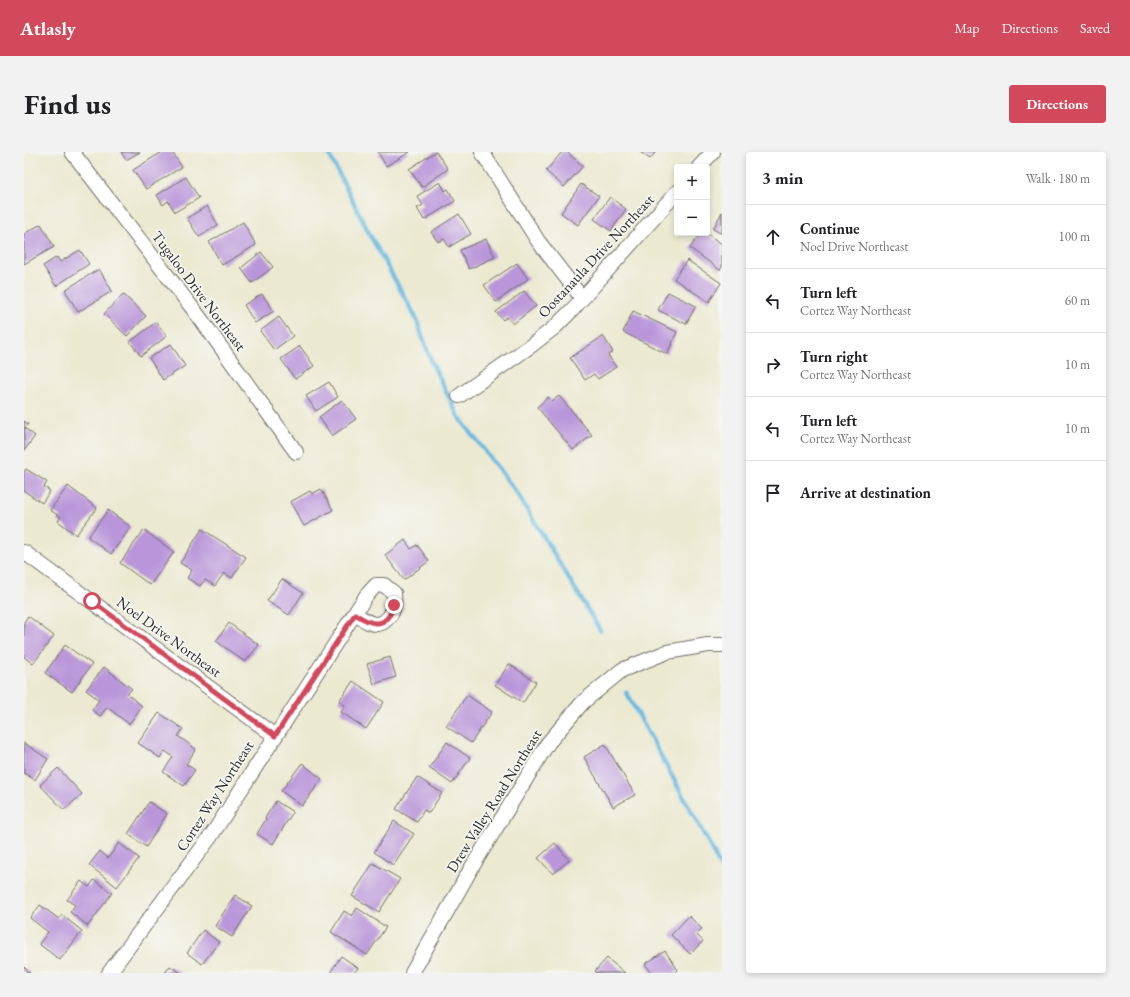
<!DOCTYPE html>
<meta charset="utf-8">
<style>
:root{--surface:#fff;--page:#f2f2f2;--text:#202124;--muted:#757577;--line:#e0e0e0;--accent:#d1495b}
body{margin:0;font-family:"EB Garamond",serif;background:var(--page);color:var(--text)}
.controls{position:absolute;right:12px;top:12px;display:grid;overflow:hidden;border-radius:4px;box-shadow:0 2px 6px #0003}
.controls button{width:36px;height:36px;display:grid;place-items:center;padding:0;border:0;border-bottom:1px solid var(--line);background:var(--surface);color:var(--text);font:20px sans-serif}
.stop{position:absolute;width:12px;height:12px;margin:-9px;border:3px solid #d1495b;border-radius:50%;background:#fff}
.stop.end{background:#d1495b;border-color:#fff;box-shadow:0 1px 4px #0008}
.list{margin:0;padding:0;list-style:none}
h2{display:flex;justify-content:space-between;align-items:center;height:52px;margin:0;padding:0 16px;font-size:17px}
h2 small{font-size:13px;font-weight:400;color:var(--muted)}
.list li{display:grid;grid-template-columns:26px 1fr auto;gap:12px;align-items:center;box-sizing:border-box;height:64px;padding:0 16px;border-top:1px solid var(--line)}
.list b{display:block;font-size:15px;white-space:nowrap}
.list p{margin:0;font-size:13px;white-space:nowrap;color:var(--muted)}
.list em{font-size:13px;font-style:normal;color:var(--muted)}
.icon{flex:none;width:22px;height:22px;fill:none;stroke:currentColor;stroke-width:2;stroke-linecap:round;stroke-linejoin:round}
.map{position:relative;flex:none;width:698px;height:821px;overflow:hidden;border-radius:4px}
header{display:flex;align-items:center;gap:24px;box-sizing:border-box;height:56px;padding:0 20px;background:var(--accent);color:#fff}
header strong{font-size:19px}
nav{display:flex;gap:22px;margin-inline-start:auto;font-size:14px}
.intro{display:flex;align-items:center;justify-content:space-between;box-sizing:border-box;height:96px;padding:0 24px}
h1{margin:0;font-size:28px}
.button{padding:10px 18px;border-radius:4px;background:var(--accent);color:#fff;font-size:14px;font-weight:700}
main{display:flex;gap:24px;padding:0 24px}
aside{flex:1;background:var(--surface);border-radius:4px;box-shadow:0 2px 6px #0003}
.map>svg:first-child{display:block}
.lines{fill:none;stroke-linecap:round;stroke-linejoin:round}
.stream{stroke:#64b8e0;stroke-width:4.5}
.building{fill:#b996d9}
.minor-casing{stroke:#6f6e65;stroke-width:16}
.minor{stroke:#fff;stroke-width:14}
.route{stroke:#d1495b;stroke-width:5}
.labels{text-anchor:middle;stroke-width:3.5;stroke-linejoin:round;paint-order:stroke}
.street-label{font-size:15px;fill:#2b2b2b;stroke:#f6f6f2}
</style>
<header>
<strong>Atlasly</strong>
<nav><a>Map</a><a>Directions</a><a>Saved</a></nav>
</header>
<div class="intro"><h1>Find us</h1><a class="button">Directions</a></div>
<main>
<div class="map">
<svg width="698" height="821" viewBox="0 0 698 821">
<rect width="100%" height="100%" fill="#f6f6f2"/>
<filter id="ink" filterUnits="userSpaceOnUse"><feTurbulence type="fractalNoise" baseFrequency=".025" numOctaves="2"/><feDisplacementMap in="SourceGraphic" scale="8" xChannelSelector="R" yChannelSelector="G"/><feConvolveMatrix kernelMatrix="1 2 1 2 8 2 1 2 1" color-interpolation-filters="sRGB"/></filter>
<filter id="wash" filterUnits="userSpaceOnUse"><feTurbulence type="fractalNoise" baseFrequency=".012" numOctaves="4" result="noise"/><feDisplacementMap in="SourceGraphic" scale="16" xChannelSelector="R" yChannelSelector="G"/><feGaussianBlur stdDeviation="0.9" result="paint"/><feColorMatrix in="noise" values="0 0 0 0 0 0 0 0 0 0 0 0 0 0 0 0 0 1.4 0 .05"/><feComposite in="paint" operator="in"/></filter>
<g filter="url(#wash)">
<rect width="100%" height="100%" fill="#ece9d1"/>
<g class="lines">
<g class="stream">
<path d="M304 0 346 83 391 164 408 211 434 264 493 341 576 478"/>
<path d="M602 540 683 688 698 718"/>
</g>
</g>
<g id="blocks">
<g class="building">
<path d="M97 0H116L102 8Z"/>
<path d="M138 0H148L158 15 122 37 109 18Z"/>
<path d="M354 0H386L362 14Z"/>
<path d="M411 0H412L424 17 398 35 385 17Z"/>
<path d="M538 0H543L559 14 540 35 522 19Z"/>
<path d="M616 0H632L626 7Z"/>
<path d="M162 25 175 46 151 60 144 49 139 53 133 43Z"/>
<path d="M416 30 421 39 424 37 431 49 400 68 393 56 399 53 393 44Z"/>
<path d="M557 32 575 44 554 73 537 61Z"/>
<path d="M586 45 602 57 587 79 570 67Z"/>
<path d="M183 54 194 73 175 85 163 66Z"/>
<path d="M698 60V82L689 77Z"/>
<path d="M435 62 447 82 425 95 420 87 414 90 407 80Z"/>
<path d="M219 70 232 93 198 113 185 90Z"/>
<path d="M17 72 30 95 0 112V82Z"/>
<path d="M677 81H682L698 92V115L696 118 666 96Z"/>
<path d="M462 87 471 105 445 117 436 98Z"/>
<path d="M56 98 65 112 32 134 19 114 33 105 36 110Z"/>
<path d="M237 100 249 115 228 131 217 116Z"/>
<path d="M663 108 697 131 685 150 650 127Z"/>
<path d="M493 111 504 127 472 150 460 133Z"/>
<path d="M75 117 88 139 54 160 41 138Z"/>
<path d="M500 139 512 154 489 172 483 165 479 168 472 160Z"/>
<path d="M644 140 672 154 662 172 634 158Z"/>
<path d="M99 142 122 164 103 184 80 162Z"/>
<path d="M238 142 250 159 231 171 220 153Z"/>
<path d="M609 159 653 180 643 202 599 180Z"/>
<path d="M255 165 269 184 250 198 236 179Z"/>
<path d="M132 170 143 184 117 204 106 190Z"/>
<path d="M579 184 589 200 584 203 592 215 574 227 570 222 561 228 546 206Z"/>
<path d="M147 192 161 214 139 228 125 206Z"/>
<path d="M276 194 290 214 271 227 257 207Z"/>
<path d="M305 230 314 245 292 259 282 244Z"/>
<path d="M535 244 568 283 549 298 513 255 524 245 528 249Z"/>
<path d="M318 248 332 267 308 284 295 265Z"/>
<path d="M0 269 4 272 1 276 11 284 0 299Z"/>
<path d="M2 317 23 330 20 335 26 339 18 351 0 339V320Z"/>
<path d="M44 334 73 356 52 383 34 369 37 365 26 358Z"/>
<path d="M297 337 309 358 280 374 266 350 286 339 288 342Z"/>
<path d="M84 358 107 375 87 402 64 385Z"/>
<path d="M178 377 222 405 208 426 200 421 191 434 181 428 176 434 163 426 168 418 156 411Z"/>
<path d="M120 378 150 400 126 433 96 411Z"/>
<path d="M381 388 387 397 393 393 405 409 380 428 361 403Z"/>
<path d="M258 427 279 441 265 463 243 449Z"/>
<path d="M4 464 30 484 9 512 0 505V470Z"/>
<path d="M205 471 235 493 221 510 192 489Z"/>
<path d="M41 493 68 512 48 540 21 521Z"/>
<path d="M366 505 372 525 350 532 343 512Z"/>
<path d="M485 512 512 530 499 551 471 533Z"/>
<path d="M80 515 108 537 103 542 118 554 105 572 83 555 76 564 68 558 75 548 62 538Z"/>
<path d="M329 529 360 550 342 577 317 560 321 553 315 549Z"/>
<path d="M443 543 468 560 447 591 422 574Z"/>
<path d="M135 561 159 577 154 584 172 597 162 612 171 618 160 634 139 620 149 605 141 599 136 606 114 591Z"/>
<path d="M423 590 446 606 428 632 405 616Z"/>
<path d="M0 591 24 607 11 628 0 621Z"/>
<path d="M581 592 611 643 589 655 560 605Z"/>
<path d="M278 611 298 627 278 654 257 639Z"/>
<path d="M34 616 58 642 40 658 16 633Z"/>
<path d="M393 625 418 641 405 661 400 658 393 670 372 657Z"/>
<path d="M252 649 269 660 249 692 233 682 242 667 241 666Z"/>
<path d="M125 650 143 662 122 695 104 682Z"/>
<path d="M370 669 390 682 369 713 350 700Z"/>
<path d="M95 691 115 706 93 735 65 713 76 699 84 706Z"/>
<path d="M531 691 545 708 529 722 514 706Z"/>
<path d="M349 711 376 727 355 760 328 744Z"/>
<path d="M70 728 88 741 64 774 46 760 51 753 43 748 57 729 65 735Z"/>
<path d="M211 743 228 754 208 785 191 774Z"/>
<path d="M16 753 35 767 38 763 58 779 36 808 15 792 24 780 6 766Z"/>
<path d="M333 756 362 775 343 803 307 780 320 759 328 764Z"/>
<path d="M665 764 678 777 672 782 679 789 666 802 647 783Z"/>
<path d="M179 778 195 790 178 812 163 801Z"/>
<path d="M641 799 654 818 650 821H628L621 812Z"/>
<path d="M317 804 334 816 330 821H306Z"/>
<path d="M583 806 601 821H573L571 819Z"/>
<path d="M146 814 157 821H141Z"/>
<path d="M0 815 6 821H0Z"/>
</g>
</g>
</g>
<g filter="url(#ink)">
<use href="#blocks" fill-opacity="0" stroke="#6f6e65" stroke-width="1"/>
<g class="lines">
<g class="minor-casing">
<g id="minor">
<path d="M48 0 176 166 272 300"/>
<path d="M458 0 514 89 558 146"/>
<path d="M675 15 689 0"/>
<path d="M435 244 508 193 531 175 549 157 653 40"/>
<path d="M0 400 251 584"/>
<path d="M85 821 187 684 342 444 352 433H360L370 441C370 445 371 450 370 454 369 461 362 471 354 472 346 473 338 466 331 462"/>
<path d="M388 821 448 715 524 591 559 550 598 518 643 500 684 493H698"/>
</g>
</g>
<use href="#minor" class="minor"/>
</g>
</g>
<g class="lines" filter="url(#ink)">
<path class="route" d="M68 449 251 584 331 462C349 474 362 477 370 453"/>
</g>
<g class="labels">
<g class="street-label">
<text transform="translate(572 104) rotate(-47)" y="5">Oostanaula Drive Northeast</text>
<text transform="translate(175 139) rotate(53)" y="5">Tugaloo Drive Northeast</text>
<text transform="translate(145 485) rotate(36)" y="5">Noel Drive Northeast</text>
<text transform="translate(191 644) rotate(-57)" y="5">Cortez Way Northeast</text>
<text transform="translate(470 649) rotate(-58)" y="5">Drew Valley Road Northeast</text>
</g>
</g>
</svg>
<div class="controls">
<button>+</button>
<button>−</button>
</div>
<div class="stop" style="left:68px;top:449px"></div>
<div class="stop end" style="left:370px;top:453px"></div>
</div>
<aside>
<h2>3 min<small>Walk · 180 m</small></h2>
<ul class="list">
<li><svg class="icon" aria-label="ahead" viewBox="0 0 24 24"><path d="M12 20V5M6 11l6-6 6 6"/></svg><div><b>Continue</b><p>Noel Drive Northeast</p></div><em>100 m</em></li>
<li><svg class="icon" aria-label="left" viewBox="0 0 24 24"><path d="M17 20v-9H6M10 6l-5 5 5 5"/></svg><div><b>Turn left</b><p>Cortez Way Northeast</p></div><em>60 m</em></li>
<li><svg class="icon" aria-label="right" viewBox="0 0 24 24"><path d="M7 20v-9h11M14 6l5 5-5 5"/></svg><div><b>Turn right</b><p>Cortez Way Northeast</p></div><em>10 m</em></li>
<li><svg class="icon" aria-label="left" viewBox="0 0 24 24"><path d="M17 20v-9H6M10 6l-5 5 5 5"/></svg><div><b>Turn left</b><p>Cortez Way Northeast</p></div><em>10 m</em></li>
<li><svg class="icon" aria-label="arrive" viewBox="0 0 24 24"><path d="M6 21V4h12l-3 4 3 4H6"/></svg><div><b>Arrive at destination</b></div></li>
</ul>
</aside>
</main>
